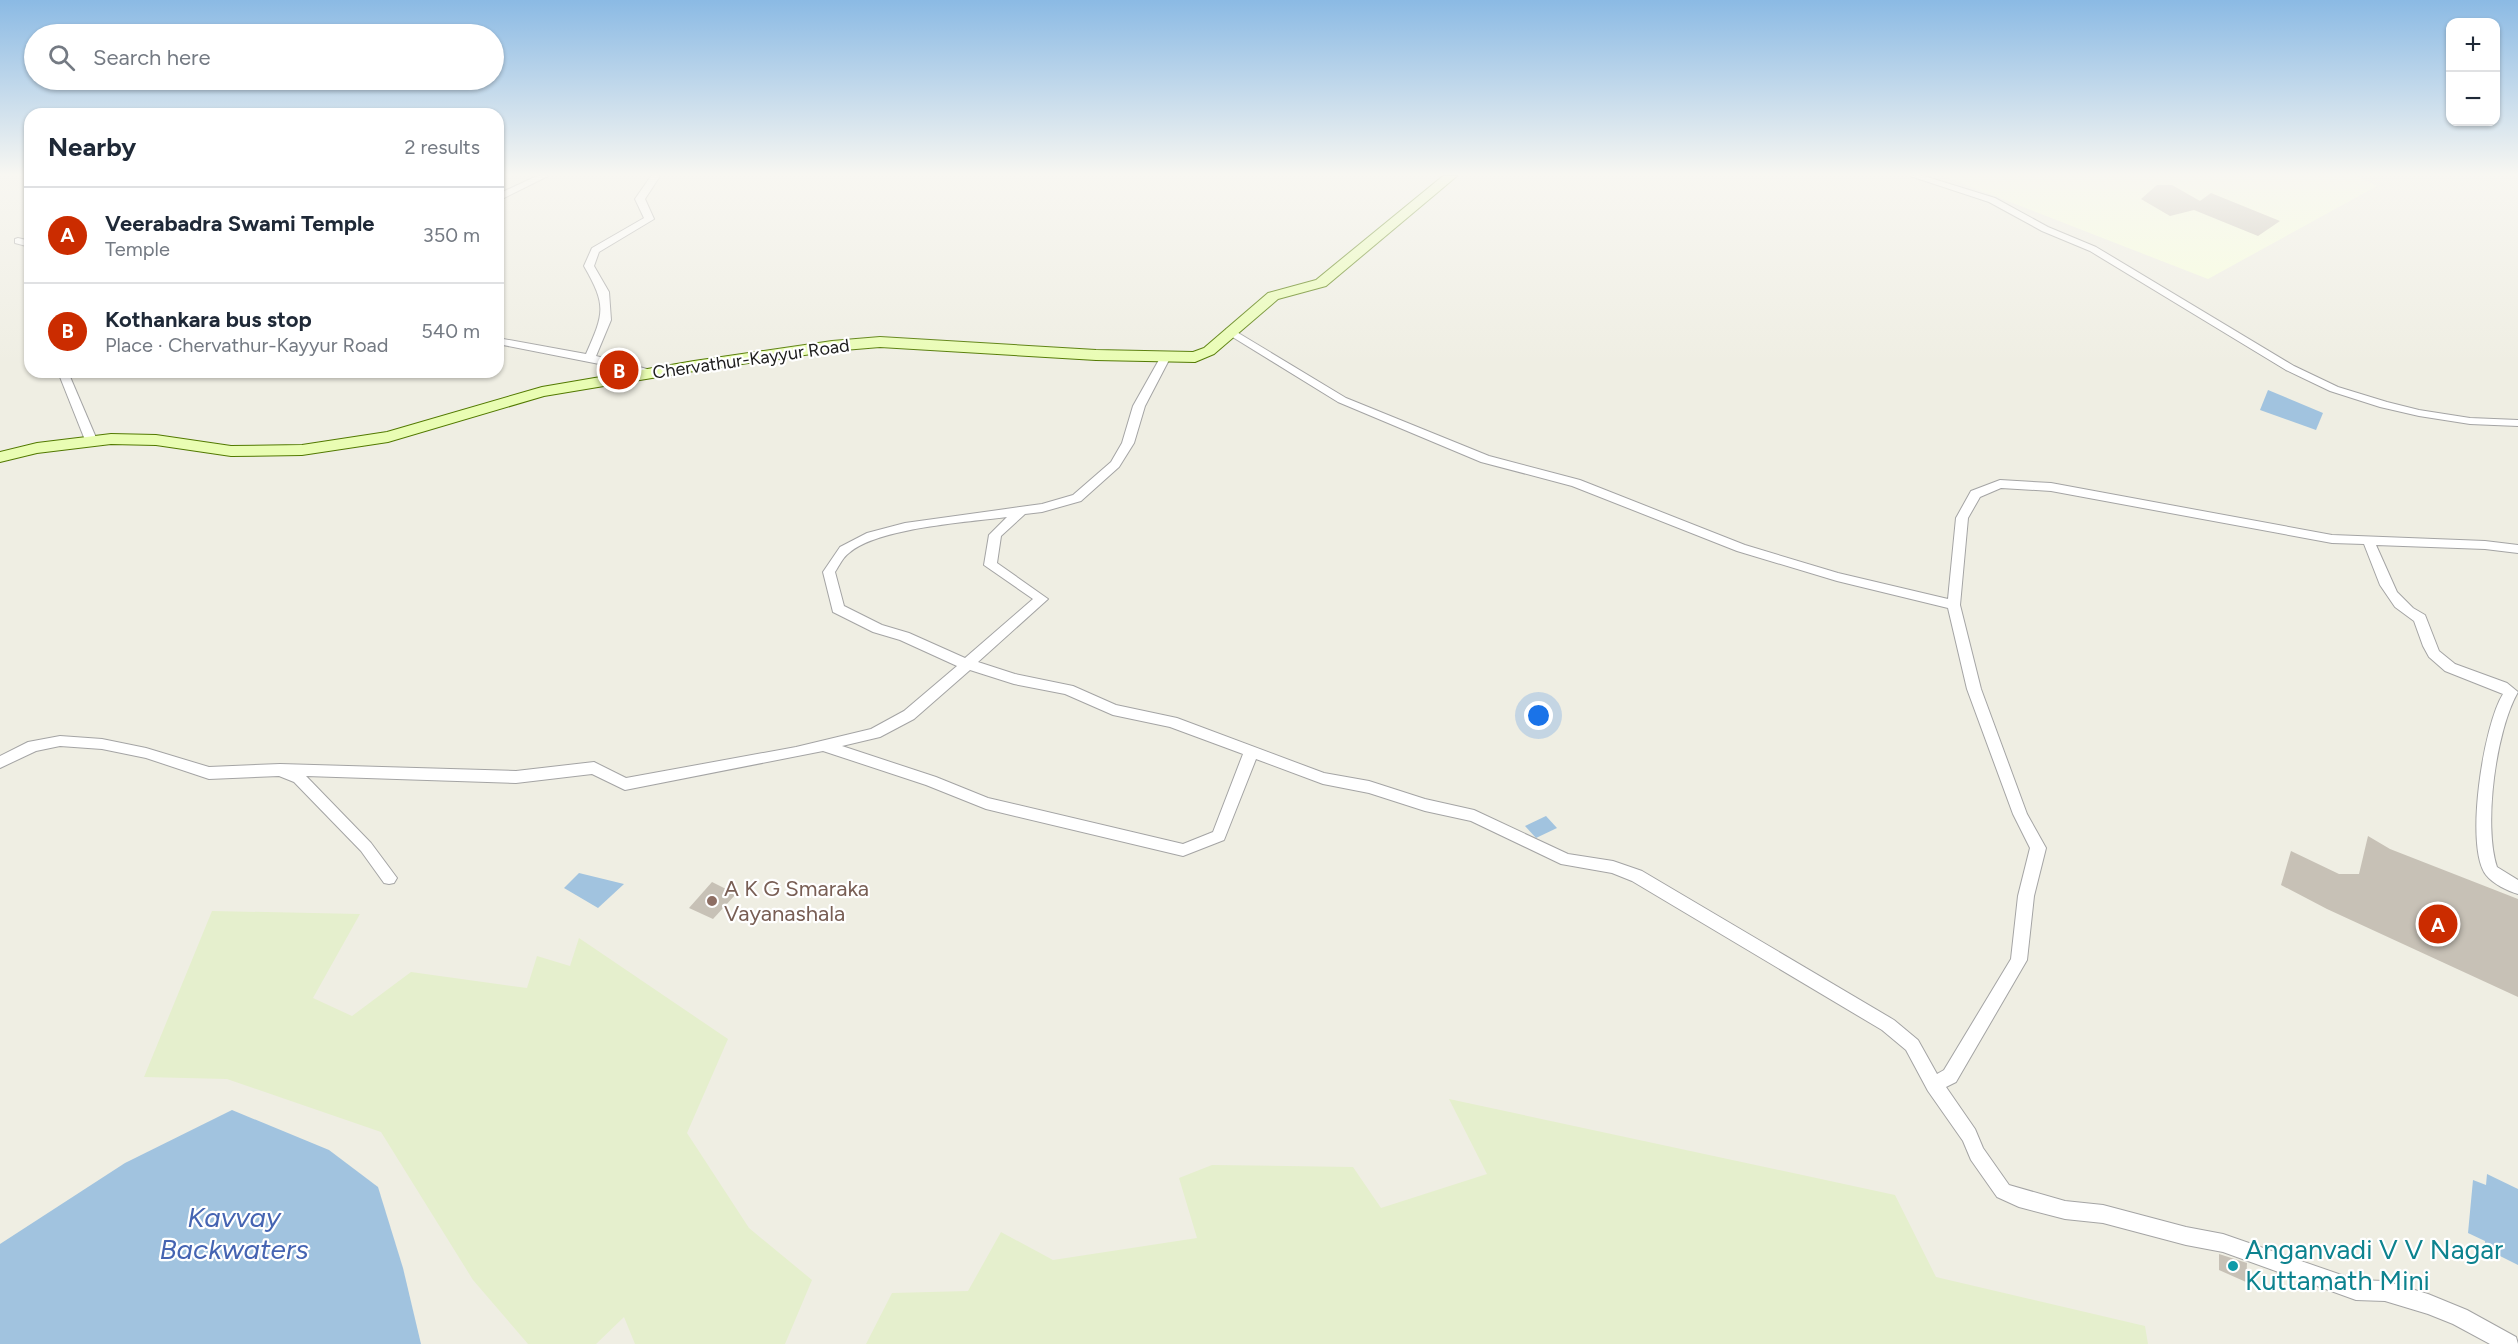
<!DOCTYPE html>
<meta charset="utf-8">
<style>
:root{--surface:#fff;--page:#f2f2f3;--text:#1f2937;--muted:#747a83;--line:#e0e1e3;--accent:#cb2c00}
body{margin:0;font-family:Figtree,sans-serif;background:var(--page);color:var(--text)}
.controls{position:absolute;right:18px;top:18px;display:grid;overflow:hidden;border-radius:12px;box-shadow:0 2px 4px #0004}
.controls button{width:54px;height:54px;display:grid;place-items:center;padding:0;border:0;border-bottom:2px solid var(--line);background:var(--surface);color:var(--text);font:30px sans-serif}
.you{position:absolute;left:1539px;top:716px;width:21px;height:21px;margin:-15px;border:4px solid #fff;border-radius:50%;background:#1a73e8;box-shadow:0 0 0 9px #1a73e833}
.badge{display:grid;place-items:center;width:39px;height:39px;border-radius:50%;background:var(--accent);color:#fff;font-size:20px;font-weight:700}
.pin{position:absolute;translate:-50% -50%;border:3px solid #fff;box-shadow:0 2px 6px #0006}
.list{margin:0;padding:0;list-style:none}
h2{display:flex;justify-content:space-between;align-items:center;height:78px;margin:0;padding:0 24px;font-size:26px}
h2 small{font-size:20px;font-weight:400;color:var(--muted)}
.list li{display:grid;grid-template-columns:39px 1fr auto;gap:18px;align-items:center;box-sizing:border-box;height:96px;padding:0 24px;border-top:2px solid var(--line)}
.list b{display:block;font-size:22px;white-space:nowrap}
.list p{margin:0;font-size:20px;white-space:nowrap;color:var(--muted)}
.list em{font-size:20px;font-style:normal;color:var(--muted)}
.icon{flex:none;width:33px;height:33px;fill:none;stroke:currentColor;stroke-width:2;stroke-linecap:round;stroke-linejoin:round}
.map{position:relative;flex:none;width:2518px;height:1344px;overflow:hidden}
.search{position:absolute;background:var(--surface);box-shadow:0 2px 4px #0004;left:24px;top:24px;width:480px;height:66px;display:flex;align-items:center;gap:15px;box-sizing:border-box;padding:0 21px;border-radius:33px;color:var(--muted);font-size:22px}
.panel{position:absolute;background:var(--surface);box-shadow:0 2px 4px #0004;left:24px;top:108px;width:480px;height:270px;border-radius:18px}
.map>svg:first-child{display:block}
.education{fill:#f7ffdc}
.farmland{fill:#e5efcd}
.water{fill:#a1c3df}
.building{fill:#c7c1b6}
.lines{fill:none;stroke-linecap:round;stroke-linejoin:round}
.minor-casing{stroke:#a4a4a4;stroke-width:2}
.secondary-casing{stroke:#527900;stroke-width:2}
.minor{fill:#fff;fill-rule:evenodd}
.secondary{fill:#e9fdb3;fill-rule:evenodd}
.education-dot{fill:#8d6e63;stroke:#fff;stroke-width:2}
.culture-dot{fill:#0f9aa8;stroke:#fff;stroke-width:2}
.labels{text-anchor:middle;stroke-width:4.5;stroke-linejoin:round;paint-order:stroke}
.far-street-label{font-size:18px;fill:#1d1d1d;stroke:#fff}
.education-label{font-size:22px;fill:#785e54;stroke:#fff;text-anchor:start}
.near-culture-label{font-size:27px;fill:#0d838f;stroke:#fff;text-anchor:start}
.near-water-label{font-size:28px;font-style:italic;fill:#4564b2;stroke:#fff}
</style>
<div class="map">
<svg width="2518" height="1344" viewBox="0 0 2518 1344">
<rect width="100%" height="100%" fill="#efeee3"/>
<path class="education" d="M1943 176H2356L2377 186 2208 279Z"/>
<g class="farmland">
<path d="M212 911 360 914 313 998 352 1016 411 972 527 988 537 956 570 966 579 938 728 1039 687 1133 749 1228 812 1280 785 1344H635L624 1317 596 1344H528L473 1280 381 1132 227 1079 144 1077Z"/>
<path d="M1449 1099 1895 1195 1936 1277 2145 1326 2148 1344H866L892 1293 968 1291 1001 1232 1053 1260 1197 1238 1179 1178 1212 1165 1353 1167 1381 1208 1487 1174Z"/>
</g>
<g class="water">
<path d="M2268 390 2323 413 2316 430 2260 410Z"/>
<path d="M1546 816 1557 828 1536 838 1525 826Z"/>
<path d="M579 873 624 884 598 908 564 888Z"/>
<path d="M232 1110 329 1150 378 1187 403 1268 421 1344H0V1244L125 1163Z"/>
<path d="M2487 1174 2518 1189V1265L2486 1249 2485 1241 2468 1233 2473 1180 2486 1185Z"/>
</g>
<g class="building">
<path d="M2157 185H2172L2200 201 2211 193 2280 221 2258 236 2194 210 2170 216 2141 199Z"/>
<path d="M2368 836 2390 849 2518 899V997L2327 909 2281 885 2291 851 2339 874H2359Z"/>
<path d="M712 882 736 894 713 919 689 908Z"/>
<path d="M2219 1254 2247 1263 2246 1282 2219 1270Z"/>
</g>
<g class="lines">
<g class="minor-casing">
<g id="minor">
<path d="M537 176H548L498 201V194Z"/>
<path d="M651 176H660L645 199 654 219 599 252 594 266 609 292 611 320 596 356 655 371V375L498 344V338L586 354C604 313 607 306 584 266L592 248 644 218 635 199Z"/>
<path d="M1910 176H1924L1995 198 2048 227 2096 247 2294 366 2338 387 2387 402 2419 410 2470 418 2518 420V426L2470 424 2419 416 2380 407 2330 391 2286 370 2090 251 2042 231 1989 202Z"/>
<path d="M18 238 30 241V247L15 243V239Z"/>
<path d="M1230 328 1346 398 1489 456 1580 480 1745 545 1838 573 1948 599 1956 518 1971 491 2000 480 2051 483 2332 535 2485 541 2518 545V553L2485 549 2376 545 2397 592 2413 608 2425 615 2439 651 2455 664 2507 683 2518 692C2496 730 2483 825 2497 867L2518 880V894C2508 891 2493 884 2486 875 2464 846 2484 724 2503 694L2445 671 2429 657 2423 646 2414 621 2395 607 2380 585 2364 544 2332 543 2051 491 2001 488 1980 497 1968 518 1960 605 1981 689 2027 814 2046 848 2034 896 2027 960 1956 1082 1946 1087 1975 1129 1983 1148 2009 1185 2065 1201 2103 1205 2186 1227 2223 1234 2356 1280 2385 1281 2428 1294 2467 1310 2516 1337 2518 1344H2490L2453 1324 2428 1314 2385 1301 2356 1300 2223 1252 2186 1245 2103 1223 2065 1219 2019 1207 1997 1197 1971 1160 1963 1141 1928 1091 1906 1050 1882 1030 1632 881 1612 873 1561 864 1471 821 1425 811 1369 793 1323 784 1256 759 1224 840 1183 856 986 809 926 785 823 751 625 790 592 774 516 783 306 776 371 843 397 878 394 883 389 884 384 883 361 851 294 782 279 776 209 779 146 758 102 749 60 746 36 751 0 768V756L28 742 60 736 102 739 146 748 209 767 280 764 516 771 594 762 626 778 796 747 871 729 904 711 957 666 900 640 873 632 833 612 823 572 840 547 867 533 905 523 1042 504 1073 495 1111 462 1122 443 1133 406 1160 358 1165 355 1170 358 1145 406 1134 443 1119 467 1081 501 1042 512 1025 514 1001 536 997 563 1048 599 978 662 1015 674 1073 686 1116 705 1177 718 1324 773 1369 781 1425 799 1474 810 1568 854 1613 861 1642 871 1894 1020 1918 1040 1937 1074 1944 1070 2011 959 2018 896 2030 848 2013 814 1967 689 1948 608 1837 581 1737 551 1572 486 1481 462 1338 402 1226 333V329ZM1007 517 989 535 984 565 1033 599 965 658 909 633 882 625 844 606 835 572C839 566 843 557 849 553 877 528 969 522 1007 517ZM970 670 1014 684 1065 694 1113 715 1170 727 1243 754 1213 832 1183 844 988 798 936 777 842 746 880 737 914 719Z"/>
<path d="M58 372H68L97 440 95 442H87L85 440Z"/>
</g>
</g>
<g class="secondary-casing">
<path id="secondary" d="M1443 176H1457L1326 286 1278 299 1214 354 1195 362 1096 360 880 347 832 351 694 371 544 396 388 442 302 455 231 456 156 445 111 444 37 453 0 462V452L37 443 111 434 156 435 231 446 302 445 387 432 542 387 694 361 832 341 880 337 1096 350 1193 352 1204 348 1268 293 1316 280Z"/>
</g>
<use href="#minor" class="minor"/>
<use href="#secondary" class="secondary"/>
</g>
<linearGradient id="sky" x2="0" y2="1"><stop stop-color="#8bbae4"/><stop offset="0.48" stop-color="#f8f7f2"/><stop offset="1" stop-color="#f8f7f2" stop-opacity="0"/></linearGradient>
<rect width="2518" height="364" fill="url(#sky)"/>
<circle class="education-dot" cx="712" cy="901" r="6"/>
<circle class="culture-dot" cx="2233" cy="1266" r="6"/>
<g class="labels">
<g class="far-street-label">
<text transform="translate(751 359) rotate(-8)" y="6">Chervathur-Kayyur Road</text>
</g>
<g class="education-label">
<text x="724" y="896">A K G Smaraka<tspan x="724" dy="25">Vayanashala</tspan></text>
</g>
<g class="near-culture-label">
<text x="2245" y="1259">Anganvadi V V Nagar<tspan x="2245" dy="31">Kuttamath Mini</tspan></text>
</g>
<g class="near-water-label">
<text x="234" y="1227">Kavvay<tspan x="234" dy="32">Backwaters</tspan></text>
</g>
</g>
</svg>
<div class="controls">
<button>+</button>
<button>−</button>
</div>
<div class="you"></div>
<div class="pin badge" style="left:2438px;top:924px">A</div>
<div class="pin badge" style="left:619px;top:370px">B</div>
<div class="search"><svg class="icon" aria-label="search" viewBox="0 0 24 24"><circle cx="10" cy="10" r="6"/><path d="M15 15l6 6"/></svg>Search here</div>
<section class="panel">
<h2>Nearby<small>2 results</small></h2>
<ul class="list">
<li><span class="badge">A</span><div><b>Veerabadra Swami Temple</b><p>Temple</p></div><em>350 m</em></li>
<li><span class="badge">B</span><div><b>Kothankara bus stop</b><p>Place · Chervathur-Kayyur Road</p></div><em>540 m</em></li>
</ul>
</section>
</div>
